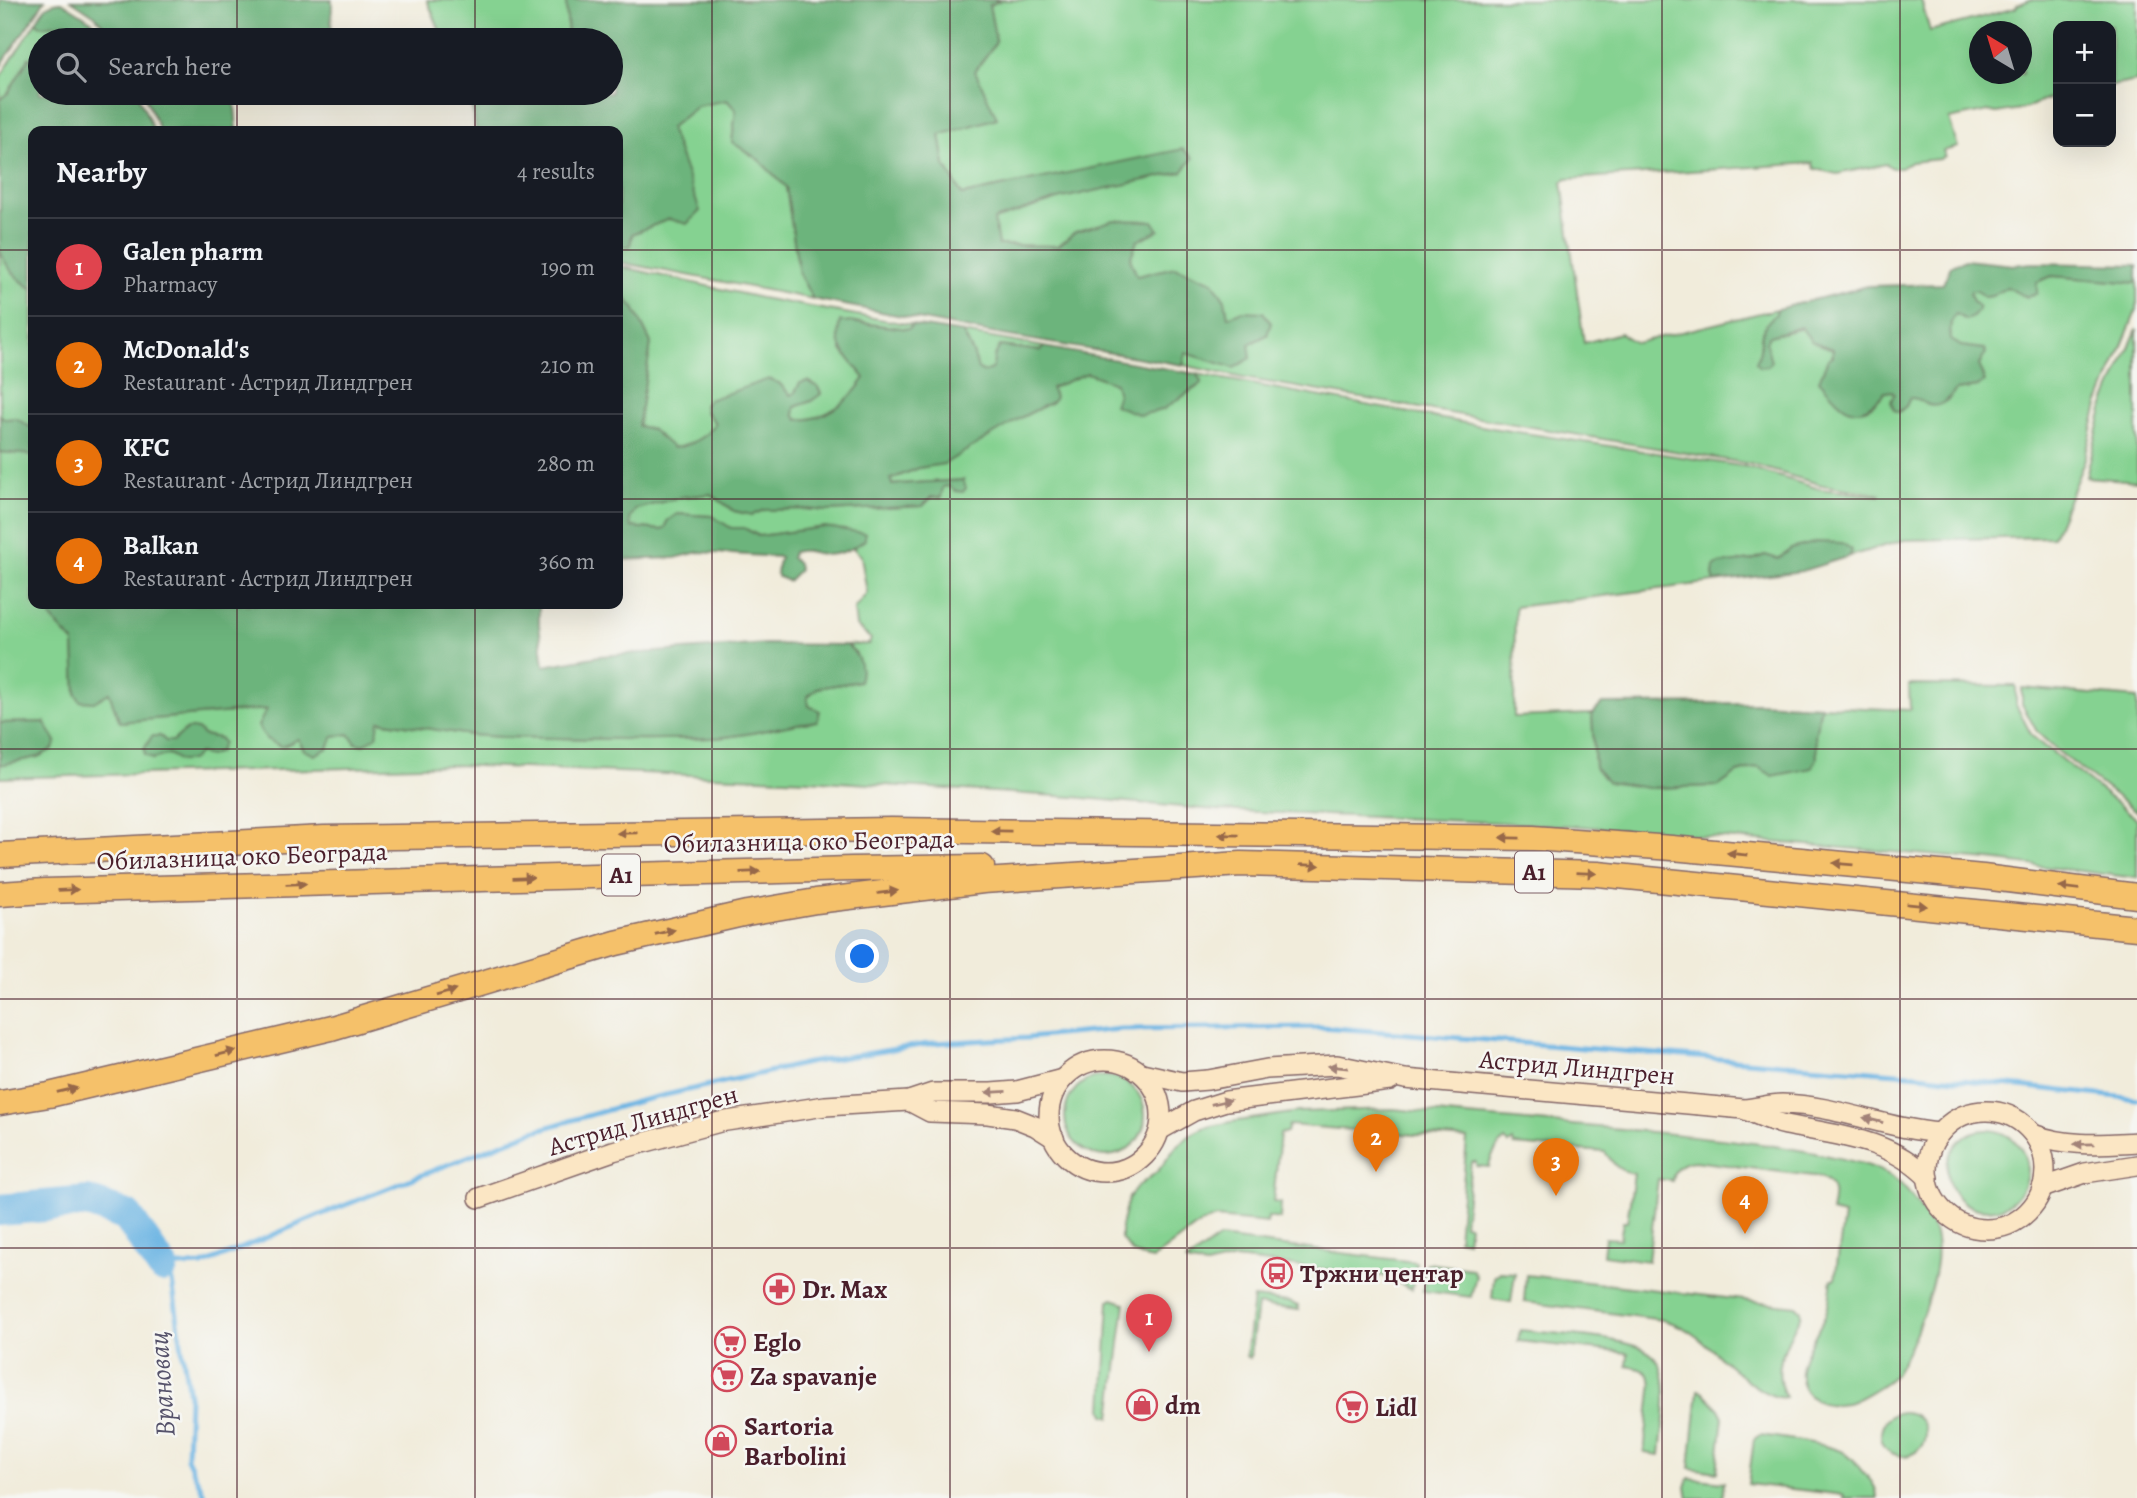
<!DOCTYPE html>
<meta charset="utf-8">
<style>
:root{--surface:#171b24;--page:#242831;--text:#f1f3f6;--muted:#9ea1a6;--line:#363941;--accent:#0b8043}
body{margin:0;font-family:Alegreya,serif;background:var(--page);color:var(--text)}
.controls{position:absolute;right:21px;top:21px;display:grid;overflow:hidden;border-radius:14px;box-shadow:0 7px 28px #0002}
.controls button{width:63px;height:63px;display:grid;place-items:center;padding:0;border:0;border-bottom:2px solid var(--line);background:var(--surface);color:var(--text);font:35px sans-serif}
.compass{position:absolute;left:1969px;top:21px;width:63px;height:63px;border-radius:50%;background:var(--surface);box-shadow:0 7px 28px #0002;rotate:322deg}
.you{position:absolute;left:863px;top:957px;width:24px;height:24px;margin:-18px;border:5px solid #fff;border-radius:50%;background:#1a73e8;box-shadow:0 0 0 10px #1a73e833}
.badge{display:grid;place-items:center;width:46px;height:46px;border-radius:50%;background:var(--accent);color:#fff;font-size:23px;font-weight:700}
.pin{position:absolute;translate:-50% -58px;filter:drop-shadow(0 2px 4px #0008)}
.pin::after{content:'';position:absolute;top:37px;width:24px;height:21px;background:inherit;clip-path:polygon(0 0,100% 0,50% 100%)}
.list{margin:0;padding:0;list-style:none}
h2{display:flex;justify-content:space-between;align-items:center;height:91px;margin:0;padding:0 28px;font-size:30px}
h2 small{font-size:23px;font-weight:400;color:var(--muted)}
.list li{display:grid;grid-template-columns:46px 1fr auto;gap:21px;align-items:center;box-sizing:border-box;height:98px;padding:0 28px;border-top:2px solid var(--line)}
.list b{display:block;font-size:26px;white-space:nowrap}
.list p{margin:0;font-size:23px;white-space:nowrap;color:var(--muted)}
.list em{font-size:23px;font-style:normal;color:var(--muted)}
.icon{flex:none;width:38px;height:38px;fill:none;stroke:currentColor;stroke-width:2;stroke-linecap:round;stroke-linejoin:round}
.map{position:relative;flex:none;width:2137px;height:1498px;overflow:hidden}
.search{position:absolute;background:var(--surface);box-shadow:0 7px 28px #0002;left:28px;top:28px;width:595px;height:77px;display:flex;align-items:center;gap:18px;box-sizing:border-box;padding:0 24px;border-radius:38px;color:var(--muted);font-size:26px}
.panel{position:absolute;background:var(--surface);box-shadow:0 7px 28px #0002;left:28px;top:126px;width:595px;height:483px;border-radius:14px}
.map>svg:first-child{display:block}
.green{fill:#85d291;stroke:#68785e;stroke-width:2;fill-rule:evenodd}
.forest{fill:#6cb47b;stroke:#5b6a53;stroke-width:2}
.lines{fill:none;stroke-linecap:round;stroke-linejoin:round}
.stream{stroke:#6bb4e3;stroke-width:5}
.river{stroke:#6bb4e3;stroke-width:32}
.secondary-casing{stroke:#846769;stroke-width:22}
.highway-casing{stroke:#846769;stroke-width:27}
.secondary{stroke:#fbe6c4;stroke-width:19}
.highway{stroke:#f5c16b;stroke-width:24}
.oneway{fill:#976848}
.oneway2{fill:#a28278}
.grid{fill:none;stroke:#4a1f2b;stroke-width:2;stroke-opacity:0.55}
.labels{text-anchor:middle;stroke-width:5;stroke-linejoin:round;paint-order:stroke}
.shield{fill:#f6f6f2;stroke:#7e6067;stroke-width:2}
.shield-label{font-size:24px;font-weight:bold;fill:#4a1f2b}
.street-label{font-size:26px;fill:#4a1f2b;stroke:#f6f6f2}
.poi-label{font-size:26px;font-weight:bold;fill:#4a1f2b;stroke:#f6f6f2;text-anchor:start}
.water-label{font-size:28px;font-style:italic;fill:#56536b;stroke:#f6f6f2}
</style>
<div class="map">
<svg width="2137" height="1498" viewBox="0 0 2137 1498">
<rect width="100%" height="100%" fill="#f6f6f2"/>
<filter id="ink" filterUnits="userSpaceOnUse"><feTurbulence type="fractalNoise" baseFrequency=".0143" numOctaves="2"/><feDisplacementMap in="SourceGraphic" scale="14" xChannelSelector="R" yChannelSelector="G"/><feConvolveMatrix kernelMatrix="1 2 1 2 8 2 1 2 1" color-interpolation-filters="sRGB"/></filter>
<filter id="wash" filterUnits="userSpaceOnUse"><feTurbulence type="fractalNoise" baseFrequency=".00686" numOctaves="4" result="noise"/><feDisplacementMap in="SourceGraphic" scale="28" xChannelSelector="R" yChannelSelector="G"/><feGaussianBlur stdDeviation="1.57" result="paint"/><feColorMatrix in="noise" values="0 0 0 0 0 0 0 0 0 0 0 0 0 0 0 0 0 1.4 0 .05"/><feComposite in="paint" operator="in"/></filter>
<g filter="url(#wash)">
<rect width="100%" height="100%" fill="#f1ecdb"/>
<g class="green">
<path d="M427 0H566L568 40H444Z"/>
<path d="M1002 0H1921L1930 31 2016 8 2017 5 2030 0H2137V81L2111 86V26H2058V96L2037 103 2027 108 1996 113 1988 111 1949 119 1958 147 1943 151 1945 156 1940 159 1911 162 1901 168H1892L1886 164 1837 174 1815 169 1813 163 1567 179 1562 182 1584 343 1620 333 1636 343 1777 309V314C1752 334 1767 339 1756 362L1769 336 1804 328 1811 341 1833 349 1832 356 1849 409C1868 413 1874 405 1885 392L1892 391 1906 406 1909 398 1916 397 1928 405 1948 400 1956 390 1978 387 1984 377 1979 365 1985 353 1961 346 1951 340C1950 331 1949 320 1956 314L1959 315 1978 307 1973 302 1970 293 1971 291H1977L1984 297 1992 296 2007 287 2027 297 2037 282 2052 276 2137 283V309L2098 405 2084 462 2053 537 1904 540 1850 556 1851 550 1791 549 1778 559 1765 555 1752 560 1719 564 1713 575 1715 582 1515 607 1514 717 1592 714 1595 767 1648 788 1719 786 1737 773 1758 767 1817 758 1815 735 1821 706 1910 710 1909 685 2016 686V705L2032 736 2137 819V878L1989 860 1577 826 1214 810 1073 797 807 780 455 765 0 778V765L44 722 0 723V452L33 455V604H49L47 607 52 619 74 643 76 693H109L120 722 268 709 298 739 349 734 356 743 378 721 470 735 502 737C571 738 642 741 711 738 747 737 781 725 817 721L809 706 807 697 818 688 859 681 856 653 847 645 869 644 871 639 856 626 854 609 867 593 861 556 852 547 857 545 825 527 759 536 744 528H731L711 516 677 514 668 521 666 527 663 530 630 527 629 518 636 509 681 497 711 494 734 511 752 515 764 510 805 509 828 511 923 506 943 487 948 485 956 491 963 480C939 482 916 482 892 485L891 479 919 468 944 463 1022 417 1052 402 1051 388 1087 373 1115 383 1118 394 1162 410 1202 384 1196 374 1498 429 1748 467 1820 489 1880 496V494L1822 485 1750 464 1243 378 1183 365 1185 353 1249 344 1267 335 1228 317 1225 300 1213 282 1176 267 1137 276 1130 259 1137 241 1075 232 1058 246 998 245 993 220 1058 199 1183 150 962 195 945 165 940 135 975 71 996 42 989 5ZM1980 32H2022V74H1980ZM187 729 203 735 219 738 199 753 180 761 169 754 153 759 160 736 166 741H173Z"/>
<path d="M36 22 42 26 66 23 77 40H40V62L29 58 8 94 0 99V77Z"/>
<path d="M727 100 736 110 732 142 759 160 786 187 799 274 813 299 618 262V247L630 246 632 234 669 219 670 128 697 106Z"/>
<path d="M0 250C6 268 17 279 33 289V429C23 420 9 424 0 415Z"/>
<path d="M618 266 761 298 912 325 909 329 856 322 842 350 865 378C850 401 827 420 797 420L794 415 795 407 811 401 821 393 817 386 790 395 779 383 705 411 715 423C708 437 687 447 672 448L651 429 638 426 651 343 634 308 618 290Z"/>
<path d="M2137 329V481L2086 477 2104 405Z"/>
<path d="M963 333 1044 347 1040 351 1000 346 993 368 985 372 978 369 973 353Z"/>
<path d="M2022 688 2137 698V812L2055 749 2037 732 2022 704Z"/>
<circle cx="1105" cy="1116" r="40"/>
<path d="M1393 1109C1472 1117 1552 1123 1631 1130 1692 1136 1754 1141 1815 1153 1840 1159 1874 1163 1895 1179 1906 1187 1932 1222 1935 1234 1944 1270 1914 1344 1895 1374 1889 1382 1855 1402 1846 1403 1832 1405 1822 1406 1811 1397 1785 1375 1815 1339 1825 1316 1830 1304 1830 1291 1832 1279H1835L1844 1215 1831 1212C1834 1197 1837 1185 1821 1177L1695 1161C1681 1162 1674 1167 1672 1181L1658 1179 1648 1261 1603 1255 1605 1238 1620 1239 1623 1222H1627L1634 1174C1617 1170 1615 1166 1605 1152L1514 1145 1513 1141 1509 1144 1505 1140C1497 1146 1490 1158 1489 1167L1476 1166V1162H1471L1464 1224 1469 1225 1467 1241 1458 1239 1467 1139 1289 1125 1287 1132 1280 1134 1273 1202 1281 1203 1280 1219 1268 1217 1267 1223 1216 1218 1201 1223 1153 1259 1143 1257 1133 1253 1121 1239V1226L1128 1199 1137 1187 1158 1171 1176 1147 1193 1133 1203 1128 1231 1122 1298 1112Z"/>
<circle cx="1987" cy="1170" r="40"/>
<path d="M1219 1238 1416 1262 1412 1289 1384 1276 1235 1259 1206 1266 1186 1262Z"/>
<path d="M1427 1263 1472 1269 1476 1276 1471 1297 1423 1291Z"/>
<path d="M1500 1272 1515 1273 1511 1302 1492 1299 1494 1277Z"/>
<path d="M1526 1275 1796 1306 1801 1311V1315C1788 1341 1769 1369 1786 1397 1761 1403 1714 1348 1693 1334 1684 1327 1674 1323 1663 1320L1524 1302Z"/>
<path d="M1253 1298 1289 1302 1298 1306 1299 1310 1257 1305 1250 1358 1246 1357Z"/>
<path d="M1113 1299 1125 1303 1111 1417 1105 1415 1103 1409 1109 1301Z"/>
<path d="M1143 1304 1168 1307 1165 1326 1141 1323Z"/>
<path d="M1520 1330C1553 1334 1614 1336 1643 1349 1651 1353 1658 1360 1661 1368 1670 1392 1662 1430 1660 1455L1644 1453 1652 1382C1648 1370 1639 1368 1627 1366L1628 1353 1518 1341Z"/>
<path d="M1698 1390 1702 1391 1719 1409 1723 1417 1717 1472 1690 1468Z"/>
<circle cx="1903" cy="1434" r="22"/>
<path d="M1760 1435C1783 1438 1827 1443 1847 1454 1854 1458 1856 1464 1861 1470 1870 1479 1876 1485 1877 1498H1844V1495L1748 1484 1754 1439Z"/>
<path d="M1689 1478 1724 1482 1722 1498H1688L1686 1487Z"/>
</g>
<g class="forest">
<path d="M0 0H45L0 67Z"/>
<path d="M71 0H332L331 40H116L95 16Z"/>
<path d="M566 0H1002L989 5 996 42 975 71 997 118 940 135 945 165 962 195 1183 149 1193 158 1182 172 1058 199 994 220 998 245 1058 246 1075 232 1114 220 1153 221 1159 230 1137 241 1130 259 1137 276 1175 267 1213 282 1225 300 1228 317 1242 311 1263 312 1271 323 1267 335 1249 344 1251 358 1234 368 1186 353 1183 365 991 333 813 299 799 274 786 187 759 160 732 142 736 110 727 100 697 106 670 128 700 211 687 224 669 219 632 234 630 246 618 247V131H476L473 112 468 99 476 93H611V40H568Z"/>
<path d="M62 2 93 22 109 40H77L66 23 42 26 36 22C44 8 46 3 62 2Z"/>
<path d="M29 58 40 62V93H137L154 131H33V289C17 279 6 268 0 250V99L8 93Z"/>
<path d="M143 93H240L234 95 237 131H160Z"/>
<path d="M1965 260 2014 265 2031 263 2137 265V283L2052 276 2037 282V293C2027 301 2017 292 2007 287L1992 296 1984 297 1977 291H1971L1970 294 1973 302 1978 307V311L1973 317 1966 320 1956 314C1949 320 1950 331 1951 340L1961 346 1984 349 1986 353 1979 365 1984 382 1978 387 1956 390C1948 400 1939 410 1926 404 1919 401 1918 397 1910 398L1906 406 1899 412 1894 410 1891 402 1894 394 1892 391 1885 392C1856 425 1843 408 1819 380L1828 359 1833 356V349L1811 341 1801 327 1769 336 1766 342 1771 362 1768 366 1759 367 1756 362C1767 340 1753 333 1776 314L1777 309 1868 286 1943 284 1951 266Z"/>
<path d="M618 290 634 308 651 343 638 426 651 429 673 448C687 447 708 437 715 423L705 411 704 405 708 400 769 379 779 383 790 395 794 394 800 383 807 381 817 386 821 394 811 401 795 407 794 415 798 420C826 420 850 401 865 378 849 357 833 349 840 321L909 329 912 325 963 333 973 353 978 369 985 372 993 368 994 357 1000 346 1040 351 1044 347 1196 374 1202 383 1162 410 1140 415 1114 405 1118 394 1115 383 1087 373 1051 388 1055 397 1052 402 1022 417 944 464 919 468 891 479 892 485C916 482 939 482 963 480L966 488 963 492 956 491 948 486 943 487 941 498 931 497 923 506 828 511 805 509 764 510 752 515 734 511 711 494 681 497 636 509 630 518 631 527 662 530 666 527 667 521 677 514 712 516 731 528H744L759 536 825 527 865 533V540C853 549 836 557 821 554 809 552 806 549 793 552L791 558 798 564 799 570 788 581 778 577 776 572 780 557 699 552 675 558 618 560Z"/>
<path d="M0 415 5 419 16 418 33 429V455L0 452Z"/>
<path d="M1817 542 1842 543 1852 550 1850 556 1802 571 1715 582 1713 575 1714 567 1719 564 1752 560 1765 555 1778 559 1791 549Z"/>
<path d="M49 604H539V624L544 666 599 656 766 644 847 645C859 655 864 666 859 681L818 688 807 697 809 706 820 711 817 721C781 725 747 737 711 738 642 741 571 738 502 737L470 735 379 721 377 736 364 745 356 743 349 734 333 736 328 748 315 755 304 750 298 739 282 747 266 739 258 726 267 709 120 722 109 693 94 702 80 701 76 694 74 643 52 619 47 607Z"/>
<path d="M1757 703 1821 706 1815 735 1817 758 1812 768 1773 776 1758 767 1737 773 1719 786 1648 788 1607 782 1595 767 1592 714 1602 704Z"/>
<path d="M44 722 56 741 53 749 38 757 0 765V723Z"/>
<path d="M187 729H198L203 735 219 738 223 742 219 752 209 756 199 753 191 761H180L169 754 153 759 145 755 144 749 152 736H160L166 741H173Z"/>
</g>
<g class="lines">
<g class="stream">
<path d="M162 1267 202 1265 320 1215 531 1132 639 1101 808 1063 934 1043 1027 1038 1121 1029 1322 1027 1909 1074 2137 1099"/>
<path d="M162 1267 172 1281 189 1396 187 1458 206 1498"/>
</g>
<path class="river" d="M0 1210 88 1202 127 1216 162 1267"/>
</g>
</g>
<g filter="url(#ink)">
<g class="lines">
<g class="secondary-casing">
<g id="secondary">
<circle cx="1105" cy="1116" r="56"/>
<path d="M1142 1073 1182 1082 1208 1080 1267 1069 1337 1065 1405 1079 1744 1109C1757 1108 1770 1104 1782 1104 1836 1105 1887 1129 1940 1133"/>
<path d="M909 1101 930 1112 988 1114 1015 1118 1035 1126 1054 1138"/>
<path d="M1745 1110C1758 1115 1772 1122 1786 1125 1836 1135 1891 1139 1928 1178"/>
<circle cx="1986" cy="1170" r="59"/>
<path d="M1160 1130 1194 1111 1226 1101 1390 1081"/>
<path d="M2033 1134C2067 1147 2101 1144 2137 1142"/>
<path d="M2042 1188 2085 1173 2137 1165"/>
<path d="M479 1198 613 1151 720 1122 825 1106 909 1101 933 1093H991L1017 1091 1063 1079"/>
</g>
</g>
<g class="highway-casing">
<g id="highway">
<path d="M0 855 324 838 891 830 1533 838 1672 848 1983 877 2137 896"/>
<path d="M0 894 45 891 851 869 982 867"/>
<path d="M0 1103 49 1095 331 1028 616 943 747 913 816 901 983 881 1241 864 1598 874 2137 928"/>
</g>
</g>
<use href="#secondary" class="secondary"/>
<use href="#highway" class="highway"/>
</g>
<defs><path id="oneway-solid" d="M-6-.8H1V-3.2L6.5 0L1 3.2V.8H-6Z" transform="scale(1.75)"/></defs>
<g class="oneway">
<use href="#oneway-solid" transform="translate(1001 831) rotate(-179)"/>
<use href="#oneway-solid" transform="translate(627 833) rotate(179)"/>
<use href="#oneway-solid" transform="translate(1229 835) rotate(-179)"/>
<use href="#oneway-solid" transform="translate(1510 838) rotate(-179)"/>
<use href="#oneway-solid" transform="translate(1737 854) rotate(-174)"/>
<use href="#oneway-solid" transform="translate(1843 864) rotate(-175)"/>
<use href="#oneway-solid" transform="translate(1310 865) rotate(2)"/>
<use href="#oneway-solid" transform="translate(750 872) rotate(-2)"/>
<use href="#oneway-solid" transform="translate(1586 873) rotate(2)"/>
<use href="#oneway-solid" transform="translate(523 878) rotate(-2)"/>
<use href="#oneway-solid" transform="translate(296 884) rotate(-2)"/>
<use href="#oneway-solid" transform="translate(2069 888) rotate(-173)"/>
<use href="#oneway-solid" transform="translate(68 890) rotate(-2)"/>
<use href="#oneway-solid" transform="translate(888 892) rotate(-7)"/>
<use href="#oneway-solid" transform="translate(1917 905) rotate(6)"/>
<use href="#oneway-solid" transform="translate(665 932) rotate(-13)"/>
<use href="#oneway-solid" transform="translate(446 993) rotate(-16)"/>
<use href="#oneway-solid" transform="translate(226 1053) rotate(-14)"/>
<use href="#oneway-solid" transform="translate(67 1090) rotate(-13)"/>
</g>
<g class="oneway2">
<use href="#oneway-solid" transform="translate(1338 1067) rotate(-174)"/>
<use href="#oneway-solid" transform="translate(996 1092) rotate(177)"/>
<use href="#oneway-solid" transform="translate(1221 1102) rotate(-13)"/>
<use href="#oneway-solid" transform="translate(1873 1120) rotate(-166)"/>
<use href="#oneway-solid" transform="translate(2084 1144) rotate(179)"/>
</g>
</g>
<path class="grid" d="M237 0V40M475 0V40M712 0V1498M950 0V1498M1187 0V1498M1425 0V1498M1662 0V1498M1900 0V1498M237 93V131M475 93V131M0 250H33M618 250H2137M0 499H33M618 499H2137M237 604V1498M475 604V1498M0 749H2137M0 999H2137M0 1248H2137"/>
<defs>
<g id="bus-ring" transform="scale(1.575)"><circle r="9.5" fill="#f6f6f2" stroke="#d1495b" stroke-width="1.5"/><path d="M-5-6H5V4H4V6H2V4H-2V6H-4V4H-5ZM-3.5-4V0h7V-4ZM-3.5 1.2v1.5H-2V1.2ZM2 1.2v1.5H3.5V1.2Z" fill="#d1495b"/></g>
<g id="pharmacy-ring" transform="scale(1.575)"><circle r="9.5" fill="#f6f6f2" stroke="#d1495b" stroke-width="1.5"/><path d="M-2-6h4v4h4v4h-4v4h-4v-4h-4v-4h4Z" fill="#d1495b"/></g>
<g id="supermarket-ring" transform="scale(1.575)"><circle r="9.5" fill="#f6f6f2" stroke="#d1495b" stroke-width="1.5"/><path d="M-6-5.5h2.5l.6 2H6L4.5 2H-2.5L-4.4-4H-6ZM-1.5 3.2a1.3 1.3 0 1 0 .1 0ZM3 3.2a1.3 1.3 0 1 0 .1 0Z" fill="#d1495b"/></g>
<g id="shop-ring" transform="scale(1.575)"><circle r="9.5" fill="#f6f6f2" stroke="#d1495b" stroke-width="1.5"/><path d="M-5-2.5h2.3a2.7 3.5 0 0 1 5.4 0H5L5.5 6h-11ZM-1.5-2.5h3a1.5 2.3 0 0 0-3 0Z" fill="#d1495b"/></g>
</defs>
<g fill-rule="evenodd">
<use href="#bus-ring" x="1277" y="1273"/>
<use href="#pharmacy-ring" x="779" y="1289"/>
<use href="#supermarket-ring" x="730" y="1342"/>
<use href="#supermarket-ring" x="727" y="1376"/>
<use href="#shop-ring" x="1142" y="1405"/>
<use href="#supermarket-ring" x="1352" y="1407"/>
<use href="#shop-ring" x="721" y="1441"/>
</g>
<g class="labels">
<g class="shield">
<rect x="1515" y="851.5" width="38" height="41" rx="5"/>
<rect x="602" y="854.5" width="38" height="41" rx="5"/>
</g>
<g class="shield-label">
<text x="1534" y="880">A1</text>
<text x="621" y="883">A1</text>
</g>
<g class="street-label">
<text transform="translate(809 841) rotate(-1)" y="9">Обилазница око Београда</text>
<text transform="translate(242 856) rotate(-2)" y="9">Обилазница око Београда</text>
<text transform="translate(1577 1067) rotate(5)" y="9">Астрид Линдгрен</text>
<text transform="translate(643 1120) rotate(-16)" y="9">Астрид Линдгрен</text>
</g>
<g class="poi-label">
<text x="1300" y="1282">Тржни центар</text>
<text x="802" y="1298">Dr. Max</text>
<text x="753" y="1351">Eglo</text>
<text x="750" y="1385">Za spavanje</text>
<text x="1165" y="1414">dm</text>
<text x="1375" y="1416">Lidl</text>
<text x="744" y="1435">Sartoria<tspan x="744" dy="30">Barbolini</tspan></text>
</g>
<g class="water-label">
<text transform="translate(161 1384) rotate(-94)" y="10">Врановац</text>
</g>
</g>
</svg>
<div class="controls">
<button>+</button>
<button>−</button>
</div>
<svg class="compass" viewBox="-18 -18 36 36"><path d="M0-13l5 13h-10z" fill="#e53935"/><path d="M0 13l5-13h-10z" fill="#9ea1a6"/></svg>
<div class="you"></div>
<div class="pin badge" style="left:1149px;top:1352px;background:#e0444e">1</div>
<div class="pin badge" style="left:1376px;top:1172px;background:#e8710a">2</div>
<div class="pin badge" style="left:1556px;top:1196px;background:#e8710a">3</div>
<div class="pin badge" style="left:1745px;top:1234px;background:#e8710a">4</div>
<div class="search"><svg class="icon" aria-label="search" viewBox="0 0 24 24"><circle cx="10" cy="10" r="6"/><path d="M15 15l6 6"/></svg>Search here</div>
<section class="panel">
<h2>Nearby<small>4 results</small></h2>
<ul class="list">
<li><span class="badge" style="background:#e0444e">1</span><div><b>Galen pharm</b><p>Pharmacy</p></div><em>190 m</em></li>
<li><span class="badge" style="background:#e8710a">2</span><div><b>McDonald's</b><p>Restaurant · Астрид Линдгрен</p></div><em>210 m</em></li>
<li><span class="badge" style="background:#e8710a">3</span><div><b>KFC</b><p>Restaurant · Астрид Линдгрен</p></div><em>280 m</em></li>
<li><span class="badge" style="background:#e8710a">4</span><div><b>Balkan</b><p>Restaurant · Астрид Линдгрен</p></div><em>360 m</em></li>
</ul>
</section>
</div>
